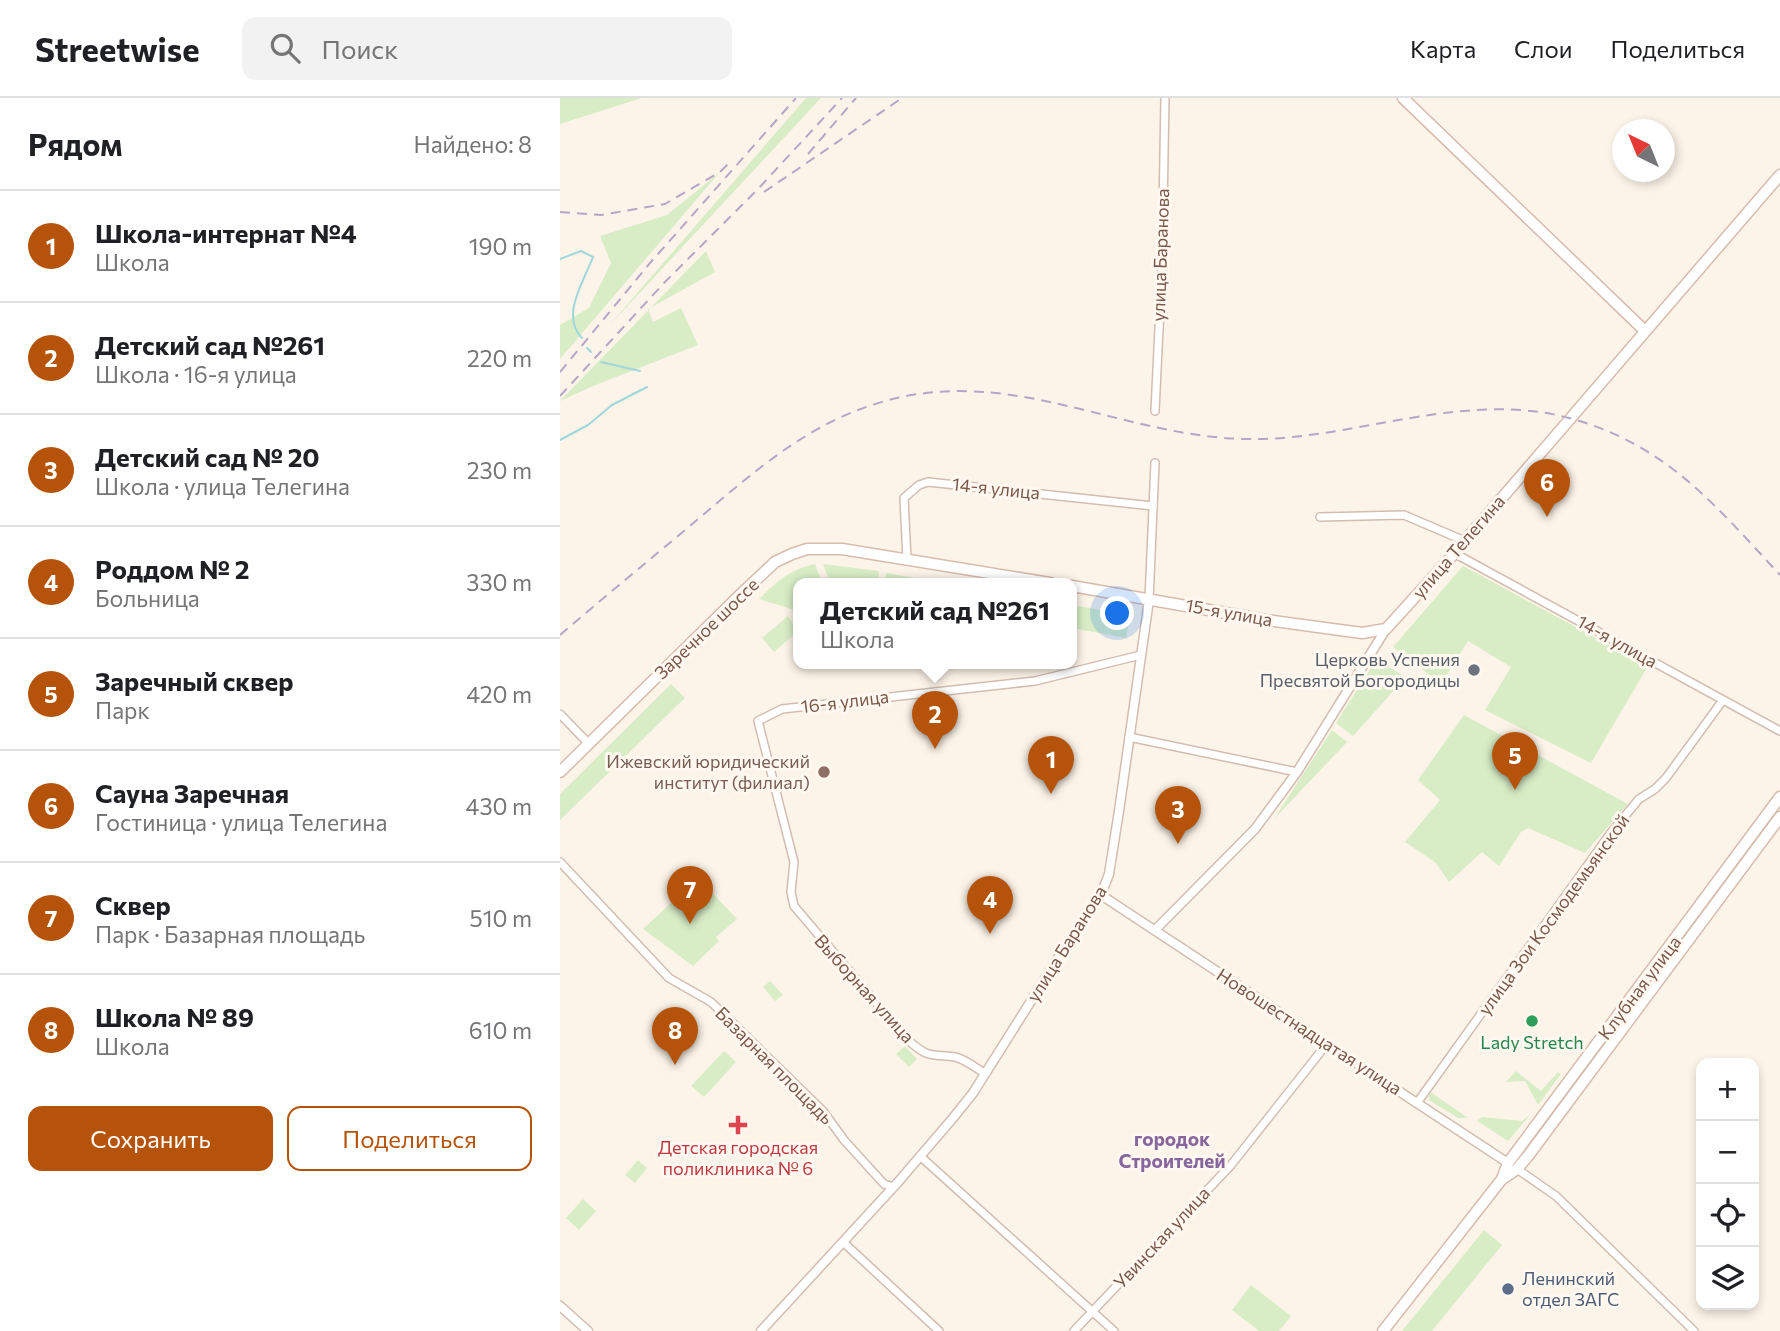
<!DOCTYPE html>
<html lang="ru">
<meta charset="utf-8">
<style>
:root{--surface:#fff;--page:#f2f2f2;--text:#202124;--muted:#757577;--line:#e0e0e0;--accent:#b45309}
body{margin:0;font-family:Commissioner,sans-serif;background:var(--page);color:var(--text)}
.controls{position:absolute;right:21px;bottom:21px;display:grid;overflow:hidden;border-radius:14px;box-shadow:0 4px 10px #0003}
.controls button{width:63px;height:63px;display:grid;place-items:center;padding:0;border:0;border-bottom:2px solid var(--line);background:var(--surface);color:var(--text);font:35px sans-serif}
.compass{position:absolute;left:1052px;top:21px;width:63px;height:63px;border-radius:50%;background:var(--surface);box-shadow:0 4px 10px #0003;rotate:317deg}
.you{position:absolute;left:558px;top:516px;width:24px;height:24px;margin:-18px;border:5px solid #fff;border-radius:50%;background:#1a73e8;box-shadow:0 0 0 10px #1a73e833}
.badge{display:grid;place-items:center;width:46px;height:46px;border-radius:50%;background:var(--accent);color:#fff;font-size:23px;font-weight:700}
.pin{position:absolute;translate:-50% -58px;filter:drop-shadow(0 2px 4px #0008)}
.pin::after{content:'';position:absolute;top:37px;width:24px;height:21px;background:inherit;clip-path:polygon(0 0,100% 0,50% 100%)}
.popup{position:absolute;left:233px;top:480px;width:284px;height:91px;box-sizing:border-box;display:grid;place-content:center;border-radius:14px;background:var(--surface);filter:drop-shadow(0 2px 5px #0005);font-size:23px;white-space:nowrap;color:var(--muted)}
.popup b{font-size:26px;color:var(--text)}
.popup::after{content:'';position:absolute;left:50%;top:100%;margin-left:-14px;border:14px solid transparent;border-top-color:var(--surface)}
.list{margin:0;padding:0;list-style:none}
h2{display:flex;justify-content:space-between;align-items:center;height:91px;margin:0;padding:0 28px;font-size:30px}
h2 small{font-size:23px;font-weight:400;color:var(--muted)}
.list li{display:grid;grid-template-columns:46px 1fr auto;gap:21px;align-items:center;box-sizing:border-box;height:112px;padding:0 28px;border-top:2px solid var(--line)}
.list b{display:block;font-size:26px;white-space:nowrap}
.list p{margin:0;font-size:23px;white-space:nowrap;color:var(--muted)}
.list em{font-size:23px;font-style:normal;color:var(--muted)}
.actions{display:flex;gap:14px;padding:21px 28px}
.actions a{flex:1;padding:16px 0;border:2px solid var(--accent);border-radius:14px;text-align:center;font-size:24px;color:var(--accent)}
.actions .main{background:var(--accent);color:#fff}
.icon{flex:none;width:38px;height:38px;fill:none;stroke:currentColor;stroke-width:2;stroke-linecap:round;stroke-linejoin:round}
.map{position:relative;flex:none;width:1220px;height:1233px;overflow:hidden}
header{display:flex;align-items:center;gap:42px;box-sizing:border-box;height:98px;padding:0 35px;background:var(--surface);border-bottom:2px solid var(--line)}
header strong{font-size:33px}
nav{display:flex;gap:38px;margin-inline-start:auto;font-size:24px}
.search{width:490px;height:63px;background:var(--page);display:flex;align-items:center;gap:18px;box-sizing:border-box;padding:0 24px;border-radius:14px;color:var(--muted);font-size:26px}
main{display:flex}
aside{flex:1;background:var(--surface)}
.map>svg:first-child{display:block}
.green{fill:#d8edc6}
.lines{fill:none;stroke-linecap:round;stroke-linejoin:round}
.stream{stroke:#a1d7db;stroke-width:2}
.minor-casing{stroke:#d3bdb0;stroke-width:10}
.tertiary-casing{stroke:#d3bdb0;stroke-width:11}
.secondary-casing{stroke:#d7bcad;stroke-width:13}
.minor{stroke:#fff;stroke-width:7}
.tertiary{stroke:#fff;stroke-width:8}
.secondary{stroke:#fff;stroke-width:10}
.rail{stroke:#b6a5c9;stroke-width:2;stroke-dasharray:10 7;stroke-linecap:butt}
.worship-dot{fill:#6b7280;stroke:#fff8f0;stroke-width:2.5}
.education-dot{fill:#8d6e63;stroke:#fff8f0;stroke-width:2.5}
.leisure-dot{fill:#2e9e5b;stroke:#fff8f0;stroke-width:2.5}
.health-dot{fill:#e0444e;stroke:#fff8f0;stroke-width:2.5}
.service-dot{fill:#5c6f8a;stroke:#fff8f0;stroke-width:2.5}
.labels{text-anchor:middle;stroke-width:6;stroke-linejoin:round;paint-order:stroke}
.street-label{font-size:18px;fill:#7a584a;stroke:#fff8f0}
.worship-label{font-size:18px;fill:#5b616d;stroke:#fff8f0;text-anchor:end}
.education-label{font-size:18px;fill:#785e54;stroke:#fff8f0;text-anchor:end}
.leisure-label{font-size:18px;fill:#27864d;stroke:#fff8f0}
.health-label{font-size:18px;fill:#be3a42;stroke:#fff8f0}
.service-label{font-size:18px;fill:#4e5e75;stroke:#fff8f0;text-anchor:start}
.neighbourhood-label{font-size:19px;font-weight:bold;fill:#87669d;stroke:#fff8f0}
</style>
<header>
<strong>Streetwise</strong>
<div class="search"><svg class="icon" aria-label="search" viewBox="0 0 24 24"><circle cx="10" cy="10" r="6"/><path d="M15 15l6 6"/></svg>Поиск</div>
<nav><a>Карта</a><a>Слои</a><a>Поделиться</a></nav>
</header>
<main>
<aside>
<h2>Рядом<small>Найдено: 8</small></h2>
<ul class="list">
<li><span class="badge">1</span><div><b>Школа-интернат №4</b><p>Школа</p></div><em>190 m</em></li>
<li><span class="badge">2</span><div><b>Детский сад №261</b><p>Школа · 16-я улица</p></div><em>220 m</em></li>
<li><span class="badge">3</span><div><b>Детский сад № 20</b><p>Школа · улица Телегина</p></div><em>230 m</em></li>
<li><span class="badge">4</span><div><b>Роддом № 2</b><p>Больница</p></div><em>330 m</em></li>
<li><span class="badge">5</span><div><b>Заречный сквер</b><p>Парк</p></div><em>420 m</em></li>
<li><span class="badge">6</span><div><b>Сауна Заречная</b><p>Гостиница · улица Телегина</p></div><em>430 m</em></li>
<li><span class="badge">7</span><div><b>Сквер</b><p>Парк · Базарная площадь</p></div><em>510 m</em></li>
<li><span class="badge">8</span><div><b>Школа № 89</b><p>Школа</p></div><em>610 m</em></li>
</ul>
<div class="actions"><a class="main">Сохранить</a><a>Поделиться</a></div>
</aside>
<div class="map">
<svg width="1220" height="1233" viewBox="0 0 1220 1233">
<rect width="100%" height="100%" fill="#fdf4e9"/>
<g class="green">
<path d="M0 0H82L0 26Z"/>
<path d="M246 0H261L47 230Z"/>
<path d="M160 74 0 261V227L29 210 51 165 40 138 107 117Z"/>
<path d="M146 153 155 174 88 211 93 224 121 210 138 247 38 286 0 303Z"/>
<path d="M255 466 262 485H238V513L199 501C216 484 232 470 255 466Z"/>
<path d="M263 466 319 473 318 485H270Z"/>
<path d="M903 468 1088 568 1031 665 925 612 951 569 908 543 881 586 833 549Z"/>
<path d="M326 475 385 485H325Z"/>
<path d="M512 507 570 517 566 540 512 530Z"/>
<path d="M228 518 238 533 214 554 202 540Z"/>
<path d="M816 562 846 579 793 638 776 625Z"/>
<path d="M111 586 125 600 0 722V696Z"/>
<path d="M904 617 1068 706 1025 755 968 730 961 734 939 768 922 754 889 784 876 765 845 744 880 702 858 682Z"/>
<path d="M772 632 787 644 714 721Z"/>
<path d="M138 780 177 821 156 839 159 843 133 868 83 831Z"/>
<path d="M210 883 223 897 215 903 203 889Z"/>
<path d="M345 948 357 961 349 969 336 956Z"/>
<path d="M164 953 176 964 144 999 131 988Z"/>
<path d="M956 973 981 993 998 974 1001 976 978 1007 965 983 946 984Z"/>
<path d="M869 995H872L908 1020H898L872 1004 869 1002Z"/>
<path d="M971 1016 948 1043 917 1023 922 1019 962 1023Z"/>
<path d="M78 1062 87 1070 75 1085 65 1077Z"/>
<path d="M23 1101 36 1113 19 1132 6 1120Z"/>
<path d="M924 1132 942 1147 872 1233H842Z"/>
<path d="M691 1187 731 1218 719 1233H699L672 1212Z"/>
</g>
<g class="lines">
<g class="stream">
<path d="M0 161 21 153 33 159C24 183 0 218 22 240"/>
<path d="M27 250 31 254"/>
<path d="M41 264 80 273"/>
<path d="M0 342 28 327 52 307 87 289"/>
</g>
<g class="minor-casing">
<g id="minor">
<path d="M595 313 602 169 605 0"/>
<path d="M760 419 844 417 905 443"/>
<path d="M894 455 1220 633"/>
<path d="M347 461 344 400 359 387 368 384 593 408"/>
<path d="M589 502 595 365"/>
<path d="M0 616 29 646"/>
<path d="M569 639 737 674"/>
<path d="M0 764 109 880 151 904 263 1013 284 1042 324 1086 333 1089"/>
<path d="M424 975C416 970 405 961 395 959 371 955 371 962 349 943L234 808 231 794 234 764 198 623 222 611 475 583 581 557"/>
<path d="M857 1005 1050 736 1079 701 1095 691 1106 680 1163 602"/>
<path d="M360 1058 554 1233"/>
<path d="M957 1071 996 1098 1134 1233"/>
<path d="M283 1144 379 1233"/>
<path d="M514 1233 671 1067 766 947"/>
</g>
</g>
<g class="tertiary-casing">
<g id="tertiary">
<path d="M541 797 948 1065"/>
<path d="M595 832 695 731 737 674 826 531"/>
<path d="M0 1208 28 1233"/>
<path d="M201 1233 339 1083 393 1020 413 995 507 846 541 797 549 776 559 713 589 502"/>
</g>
</g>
<g class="secondary-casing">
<g id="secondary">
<path d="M843 0 1085 233"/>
<path d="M512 488 706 522 802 535 826 531 892 458 1220 77"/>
<path d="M0 674 180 497 215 464 232 456 247 451H282L490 485"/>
<path d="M942 1081 957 1071 968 1058 1220 719"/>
<path d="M823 1233 942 1081 948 1065 1220 699"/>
</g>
</g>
<use href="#minor" class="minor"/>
<use href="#tertiary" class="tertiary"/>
<use href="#secondary" class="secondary"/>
<g class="rail">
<path d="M248 56 296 0"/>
<path d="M204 94 342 0"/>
<path d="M0 114 41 117 105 106 160 74 171 63"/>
<path d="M0 274 90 165 236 0"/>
<path d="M0 298 104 185 198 91 282 0"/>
<path d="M0 537C43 500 87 464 131 427 187 380 241 330 312 307 445 263 554 337 683 341 792 344 900 291 1009 320 1106 346 1155 407 1220 477"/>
</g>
</g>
<circle class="worship-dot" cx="914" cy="572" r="7"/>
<circle class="education-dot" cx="264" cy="674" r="7"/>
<circle class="leisure-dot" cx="972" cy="923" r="7"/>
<path class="health-dot" d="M174.5 1016.5h7v7h7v7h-7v7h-7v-7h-7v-7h7z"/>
<circle class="service-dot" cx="948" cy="1191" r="7"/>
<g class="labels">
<g class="street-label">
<text transform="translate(601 157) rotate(-88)" y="6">улица Баранова</text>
<text transform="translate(436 391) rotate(6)" y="6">14-я улица</text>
<text transform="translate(899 449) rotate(-49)" y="6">улица Телегина</text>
<text transform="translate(669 515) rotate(10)" y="6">15-я улица</text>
<text transform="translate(147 531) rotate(-44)" y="6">Заречное шоссе</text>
<text transform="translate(1057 544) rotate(29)" y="6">14-я улица</text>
<text transform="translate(285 604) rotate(-7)" y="6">16-я улица</text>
<text transform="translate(994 817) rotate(-54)" y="6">улица Зои Космодемьянской</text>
<text transform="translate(507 846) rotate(-58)" y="6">улица Баранова</text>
<text transform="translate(1080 890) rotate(-53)" y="6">Клубная улица</text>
<text transform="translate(304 891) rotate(48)" y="6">Выборная улица</text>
<text transform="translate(749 934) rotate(33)" y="6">Новошестнадцатая улица</text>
<text transform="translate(214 968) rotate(45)" y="6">Базарная площадь</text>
<text transform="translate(602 1140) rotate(-47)" y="6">Увинская улица</text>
</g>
<g class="worship-label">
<text x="900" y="568">Церковь Успения<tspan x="900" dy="21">Пресвятой Богородицы</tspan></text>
</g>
<g class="education-label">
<text x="250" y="670">Ижевский юридический<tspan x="250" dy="21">институт (филиал)</tspan></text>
</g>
<g class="leisure-label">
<text x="972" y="951">Lady Stretch</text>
</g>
<g class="health-label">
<text x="178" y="1056">Детская городская<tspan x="178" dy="21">поликлиника № 6</tspan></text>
</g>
<g class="service-label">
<text x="962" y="1187">Ленинский<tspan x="962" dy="21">отдел ЗАГС</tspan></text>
</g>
<g class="neighbourhood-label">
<text x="612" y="1048">городок<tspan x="612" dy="22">Строителей</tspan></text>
</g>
</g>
</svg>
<div class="controls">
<button>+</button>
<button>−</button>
<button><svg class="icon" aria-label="locate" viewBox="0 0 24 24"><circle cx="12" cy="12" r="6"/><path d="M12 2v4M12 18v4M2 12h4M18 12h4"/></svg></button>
<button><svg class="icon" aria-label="layers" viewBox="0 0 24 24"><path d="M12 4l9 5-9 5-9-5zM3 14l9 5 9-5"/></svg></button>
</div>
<svg class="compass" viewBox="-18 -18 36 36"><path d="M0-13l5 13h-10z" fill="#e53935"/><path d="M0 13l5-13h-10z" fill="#757577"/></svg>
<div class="you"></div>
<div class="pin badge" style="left:491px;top:696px">1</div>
<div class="pin badge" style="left:375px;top:651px">2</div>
<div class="popup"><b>Детский сад №261</b>Школа</div>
<div class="pin badge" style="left:618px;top:746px">3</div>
<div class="pin badge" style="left:430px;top:836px">4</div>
<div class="pin badge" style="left:955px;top:692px">5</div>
<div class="pin badge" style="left:987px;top:419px">6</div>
<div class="pin badge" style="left:130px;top:826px">7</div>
<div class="pin badge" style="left:115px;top:967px">8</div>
</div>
</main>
